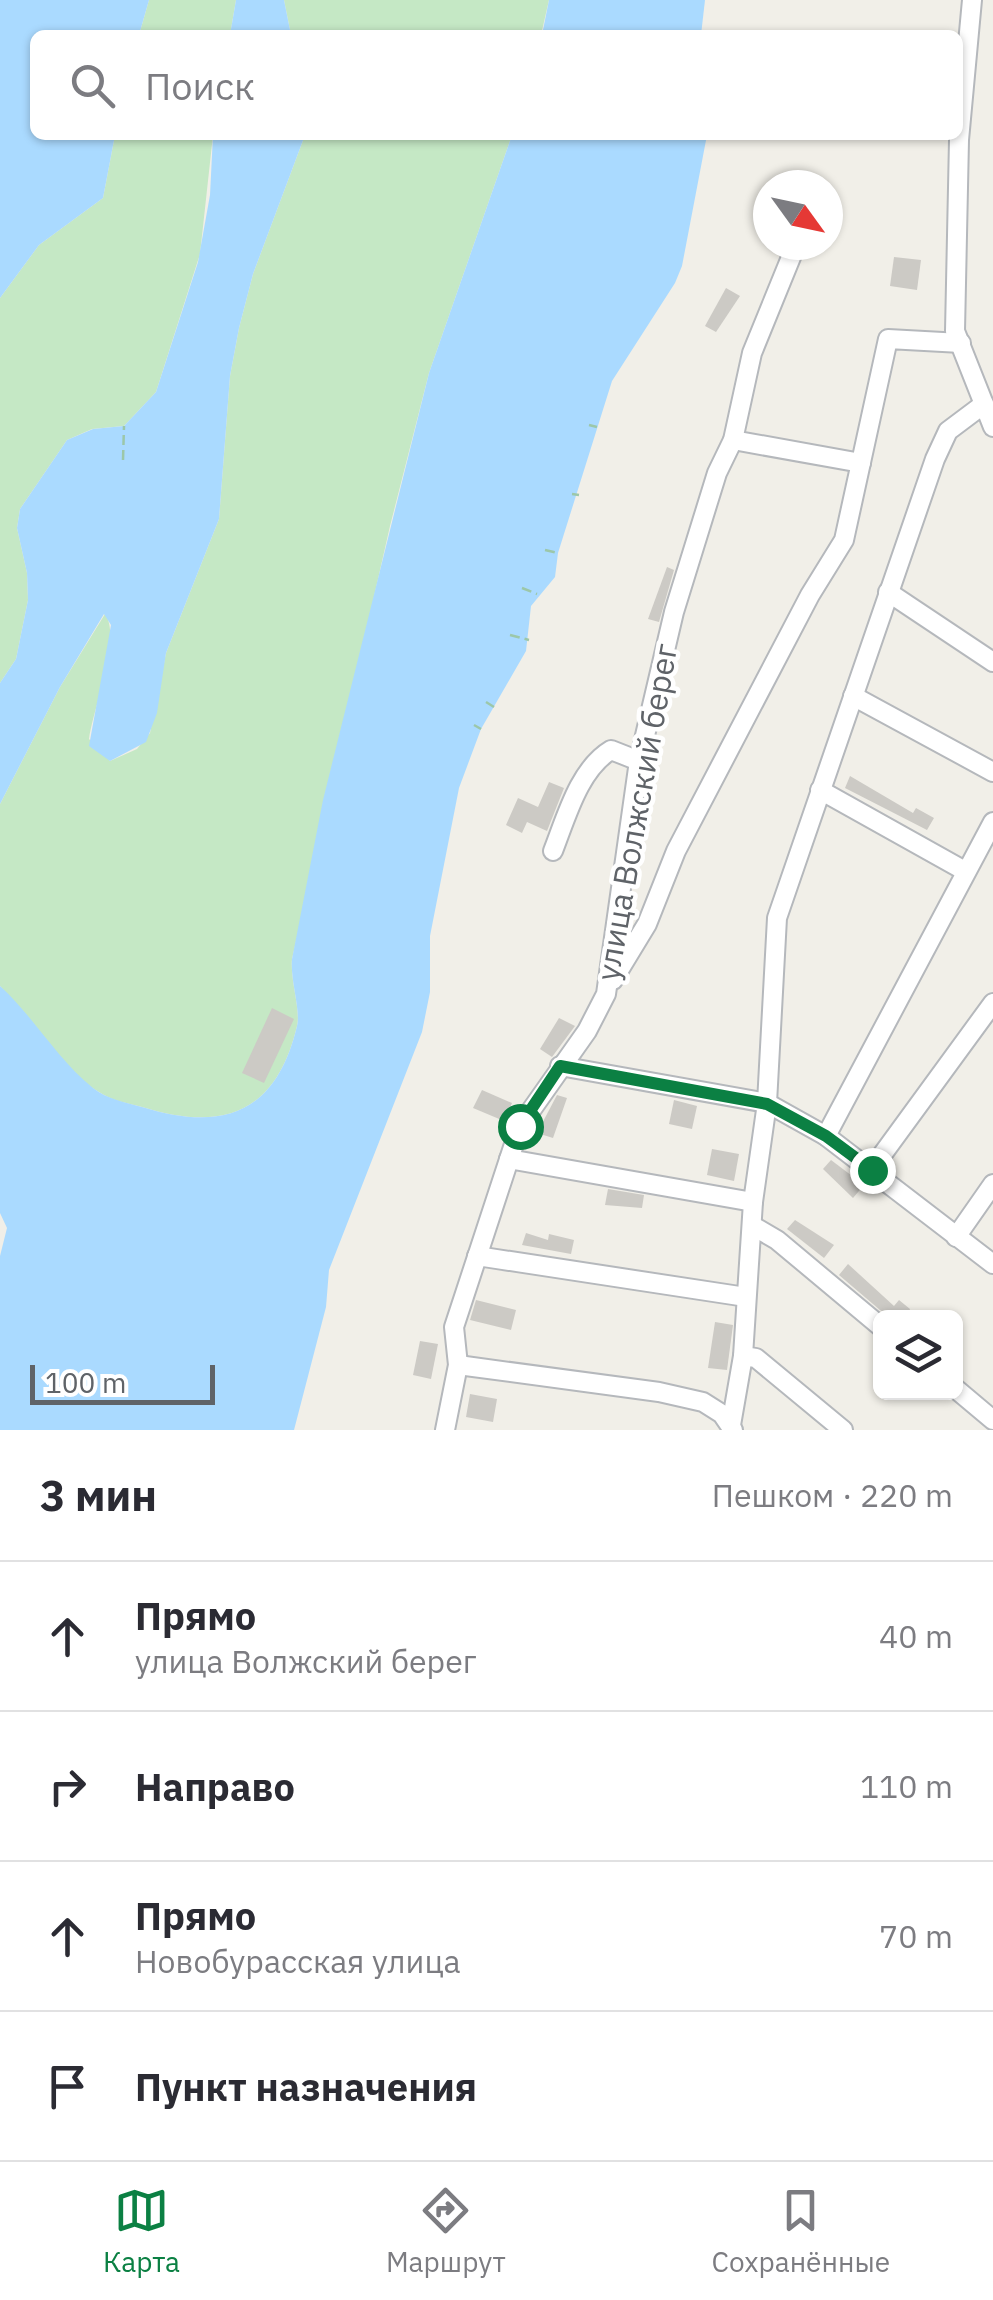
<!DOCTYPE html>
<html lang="ru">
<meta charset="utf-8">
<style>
:root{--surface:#fff;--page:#f2f2f3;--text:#2b2b33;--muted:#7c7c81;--line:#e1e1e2;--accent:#0b8043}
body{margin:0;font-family:"IBM Plex Sans",sans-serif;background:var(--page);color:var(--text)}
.controls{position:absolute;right:30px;bottom:30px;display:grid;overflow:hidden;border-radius:15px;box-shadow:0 2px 8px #0004}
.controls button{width:90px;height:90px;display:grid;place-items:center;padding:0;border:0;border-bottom:2px solid var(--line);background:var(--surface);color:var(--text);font:50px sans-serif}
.compass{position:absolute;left:753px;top:170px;width:90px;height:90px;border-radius:50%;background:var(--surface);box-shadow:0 2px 8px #0004;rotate:123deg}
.scale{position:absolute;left:30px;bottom:25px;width:185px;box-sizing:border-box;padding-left:10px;border:5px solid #5f6368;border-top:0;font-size:28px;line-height:35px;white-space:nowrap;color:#5f6368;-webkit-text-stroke:8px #fff;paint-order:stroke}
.stop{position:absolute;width:30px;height:30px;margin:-22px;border:8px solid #0b8043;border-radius:50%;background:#fff}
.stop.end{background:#0b8043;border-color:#fff;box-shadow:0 2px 10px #0008}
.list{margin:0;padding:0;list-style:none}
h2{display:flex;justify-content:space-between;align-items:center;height:130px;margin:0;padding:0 40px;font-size:42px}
h2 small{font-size:32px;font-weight:400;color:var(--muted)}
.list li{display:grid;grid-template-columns:65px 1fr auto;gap:30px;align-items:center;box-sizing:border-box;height:150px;padding:0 40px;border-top:2px solid var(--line)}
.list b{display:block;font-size:38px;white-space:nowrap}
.list p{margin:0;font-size:32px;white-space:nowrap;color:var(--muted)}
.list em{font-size:32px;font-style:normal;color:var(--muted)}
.icon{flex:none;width:55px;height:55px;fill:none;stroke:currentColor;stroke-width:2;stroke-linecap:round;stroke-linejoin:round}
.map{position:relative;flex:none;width:993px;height:1430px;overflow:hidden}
.search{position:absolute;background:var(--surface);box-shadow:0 2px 8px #0004;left:30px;right:30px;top:30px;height:110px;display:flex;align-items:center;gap:25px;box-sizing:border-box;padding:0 35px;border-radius:15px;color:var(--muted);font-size:38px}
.sheet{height:730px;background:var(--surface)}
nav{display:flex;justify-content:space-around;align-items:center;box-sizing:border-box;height:140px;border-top:2px solid var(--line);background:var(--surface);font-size:28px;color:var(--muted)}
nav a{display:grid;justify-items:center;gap:5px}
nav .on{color:var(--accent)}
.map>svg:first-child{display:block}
.green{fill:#c5e8c5}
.water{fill:#aadaff}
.building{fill:#cccac5}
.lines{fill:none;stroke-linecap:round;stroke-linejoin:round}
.minor-casing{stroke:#b5b8bc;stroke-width:22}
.path{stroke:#9cc7a9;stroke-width:2.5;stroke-dasharray:10 5;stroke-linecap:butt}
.minor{stroke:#fff;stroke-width:18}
.route{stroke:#0b8043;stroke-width:12}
.labels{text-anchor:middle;stroke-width:9;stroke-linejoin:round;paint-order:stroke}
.street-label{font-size:32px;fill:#5f6368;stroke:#fff}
</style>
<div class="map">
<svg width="993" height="1430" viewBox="0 0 993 1430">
<rect width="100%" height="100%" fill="#f1efe8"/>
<g class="green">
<path d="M149 0H236L230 35H139Z"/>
<path d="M284 0H549L541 35H291Z"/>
<path d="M115 135H213L200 254 156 392 124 426 92 429 67 440 20 509 17 528 27 573 28 600 16 659 0 683V298L39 245 103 198Z"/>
<path d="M305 135H512L429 373 390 526 292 959C290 980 301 1011 297 1026 276 1114 223 1132 142 1107 127 1103 112 1101 99 1092 60 1069 30 1020 0 986V804L60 687 105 614C122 637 93 709 89 739L110 761 137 749 150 733 166 653 219 519 230 376 239 328 253 274Z"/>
</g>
<g class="water">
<path d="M0 0H149L139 35H35V135H115L103 198 39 245 0 298Z"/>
<path d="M236 0H284L291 35H230Z"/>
<path d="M549 0H705L701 35H542Z"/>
<path d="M213 135H305L253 274 239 328 230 376 219 519 166 653 157 713 146 742 110 761 89 746 111 625 104 614 60 687 0 804V683L16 659 28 600 27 573 17 528 20 509 67 440 93 429 124 426 156 392 198 262 210 195Z"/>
<path d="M512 135H707L682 266 675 283 612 381 558 553 555 577 531 606 526 651 481 729 459 788 430 936V992L422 1032 329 1270 326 1307 294 1430H0V1256L7 1228 0 1213V986C34 1017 57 1059 93 1088 107 1099 124 1102 142 1107 223 1132 276 1114 297 1026 301 1011 290 980 292 959L323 800 429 373Z"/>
</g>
<g class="building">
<path d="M894 257 921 260 917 290 890 286Z"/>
<path d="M726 288 740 296 716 332 705 326Z"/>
<path d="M667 567 674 570 659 622 648 619Z"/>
<path d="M850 776 913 813 916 808 934 818 927 830 845 788Z"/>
<path d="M549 782 564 788 547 831 527 822 522 833 506 825 518 798 538 807Z"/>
<path d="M272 1008 294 1019 264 1083 242 1073Z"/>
<path d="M559 1018 575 1026 552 1057 540 1049Z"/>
<path d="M482 1090 512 1103 504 1121 473 1108Z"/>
<path d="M557 1095 567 1098 553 1138 537 1133Z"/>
<path d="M674 1100 697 1106 692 1129 669 1124Z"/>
<path d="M712 1149 739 1154 734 1181 707 1175Z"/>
<path d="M831 1160 864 1185 853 1198 823 1169Z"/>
<path d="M608 1189 644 1195 642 1208 605 1205Z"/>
<path d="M795 1220 834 1245 824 1258 787 1229Z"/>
<path d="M526 1233 548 1240 549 1234 574 1240 571 1254 522 1245Z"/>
<path d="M848 1264 894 1306 899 1300 910 1309 907 1318H894L880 1310 839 1275Z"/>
<path d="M476 1300 516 1310 511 1330 470 1320Z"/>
<path d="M715 1322 733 1325 727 1370 708 1368Z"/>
<path d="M420 1341 438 1344 431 1379 413 1375Z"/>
<path d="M470 1394 497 1399 493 1422 466 1417Z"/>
</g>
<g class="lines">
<g class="minor-casing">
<g id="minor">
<path d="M972 0 959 140 955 331 993 427"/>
<path d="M733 440 861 463"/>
<path d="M888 592 993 662"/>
<path d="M853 696 993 772"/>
<path d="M820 790 965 871"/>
<path d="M553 851C566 818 579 769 611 750L639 761"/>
<path d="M613 980 647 924 676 851 810 595 844 540 888 339 961 343"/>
<path d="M560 1066 767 1103 826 1136 993 1264"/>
<path d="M826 1136 993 822"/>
<path d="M509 1159 753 1202"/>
<path d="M871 1170 993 1003"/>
<path d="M753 1226 777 1240 880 1326"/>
<path d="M956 1237 993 1184"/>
<path d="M477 1256 746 1297"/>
<path d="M743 1356 756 1358 843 1430"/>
<path d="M458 1365 659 1392 703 1402 722 1414 733 1430"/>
<path d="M956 1389 993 1420"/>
<path d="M731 1425 743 1356 753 1202 767 1103 777 918 935 459 948 431 984 404"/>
<path d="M445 1430 458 1365 454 1327 520 1126 587 1031 606 994 639 761 674 612 717 473 733 440 752 353 796 245"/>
</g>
</g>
<g class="path">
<path d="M589 425 597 427"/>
<path d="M123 460 124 426"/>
<path d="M572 494 579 495"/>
<path d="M545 550 558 553"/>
<path d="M522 588 537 594"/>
<path d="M510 635 529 640"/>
<path d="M486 702 494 707"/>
<path d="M474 725 481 729"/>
</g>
<use href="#minor" class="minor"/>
</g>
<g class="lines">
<path class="route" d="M520 1126 560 1066 767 1104 826 1136 872 1170"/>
</g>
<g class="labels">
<g class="street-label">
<text transform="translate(637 812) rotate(-80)" y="11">улица Волжский берег</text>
</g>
</g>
</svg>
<div class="controls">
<button><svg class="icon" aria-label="layers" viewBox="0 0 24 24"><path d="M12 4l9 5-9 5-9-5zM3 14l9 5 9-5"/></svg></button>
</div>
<svg class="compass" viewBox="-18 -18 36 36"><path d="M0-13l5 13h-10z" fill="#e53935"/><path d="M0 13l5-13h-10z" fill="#7c7c81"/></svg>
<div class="scale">100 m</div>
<div class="stop" style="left:520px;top:1126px"></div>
<div class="stop end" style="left:872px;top:1170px"></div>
<div class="search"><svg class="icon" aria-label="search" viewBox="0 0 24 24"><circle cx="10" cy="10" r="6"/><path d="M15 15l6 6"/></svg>Поиск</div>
</div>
<section class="sheet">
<h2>3 мин<small>Пешком · 220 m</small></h2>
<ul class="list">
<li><svg class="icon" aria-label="ahead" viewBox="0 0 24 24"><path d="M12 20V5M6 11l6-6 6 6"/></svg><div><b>Прямо</b><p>улица Волжский берег</p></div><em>40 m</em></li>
<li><svg class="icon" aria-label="right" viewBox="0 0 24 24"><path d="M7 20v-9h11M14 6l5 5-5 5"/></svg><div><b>Направо</b></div><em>110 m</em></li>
<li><svg class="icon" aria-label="ahead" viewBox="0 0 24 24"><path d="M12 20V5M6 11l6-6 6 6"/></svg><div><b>Прямо</b><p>Новобурасская улица</p></div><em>70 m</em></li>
<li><svg class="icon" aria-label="arrive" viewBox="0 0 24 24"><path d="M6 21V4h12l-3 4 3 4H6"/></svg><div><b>Пункт назначения</b></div></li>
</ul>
</section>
<nav>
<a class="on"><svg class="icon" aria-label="map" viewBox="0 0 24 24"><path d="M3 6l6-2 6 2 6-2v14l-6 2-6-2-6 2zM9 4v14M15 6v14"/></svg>Карта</a>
<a><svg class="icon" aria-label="directions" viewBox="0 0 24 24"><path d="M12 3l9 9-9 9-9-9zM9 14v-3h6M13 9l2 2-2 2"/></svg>Маршрут</a>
<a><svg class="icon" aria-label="saved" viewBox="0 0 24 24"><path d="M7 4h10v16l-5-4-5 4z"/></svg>Сохранённые</a>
</nav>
